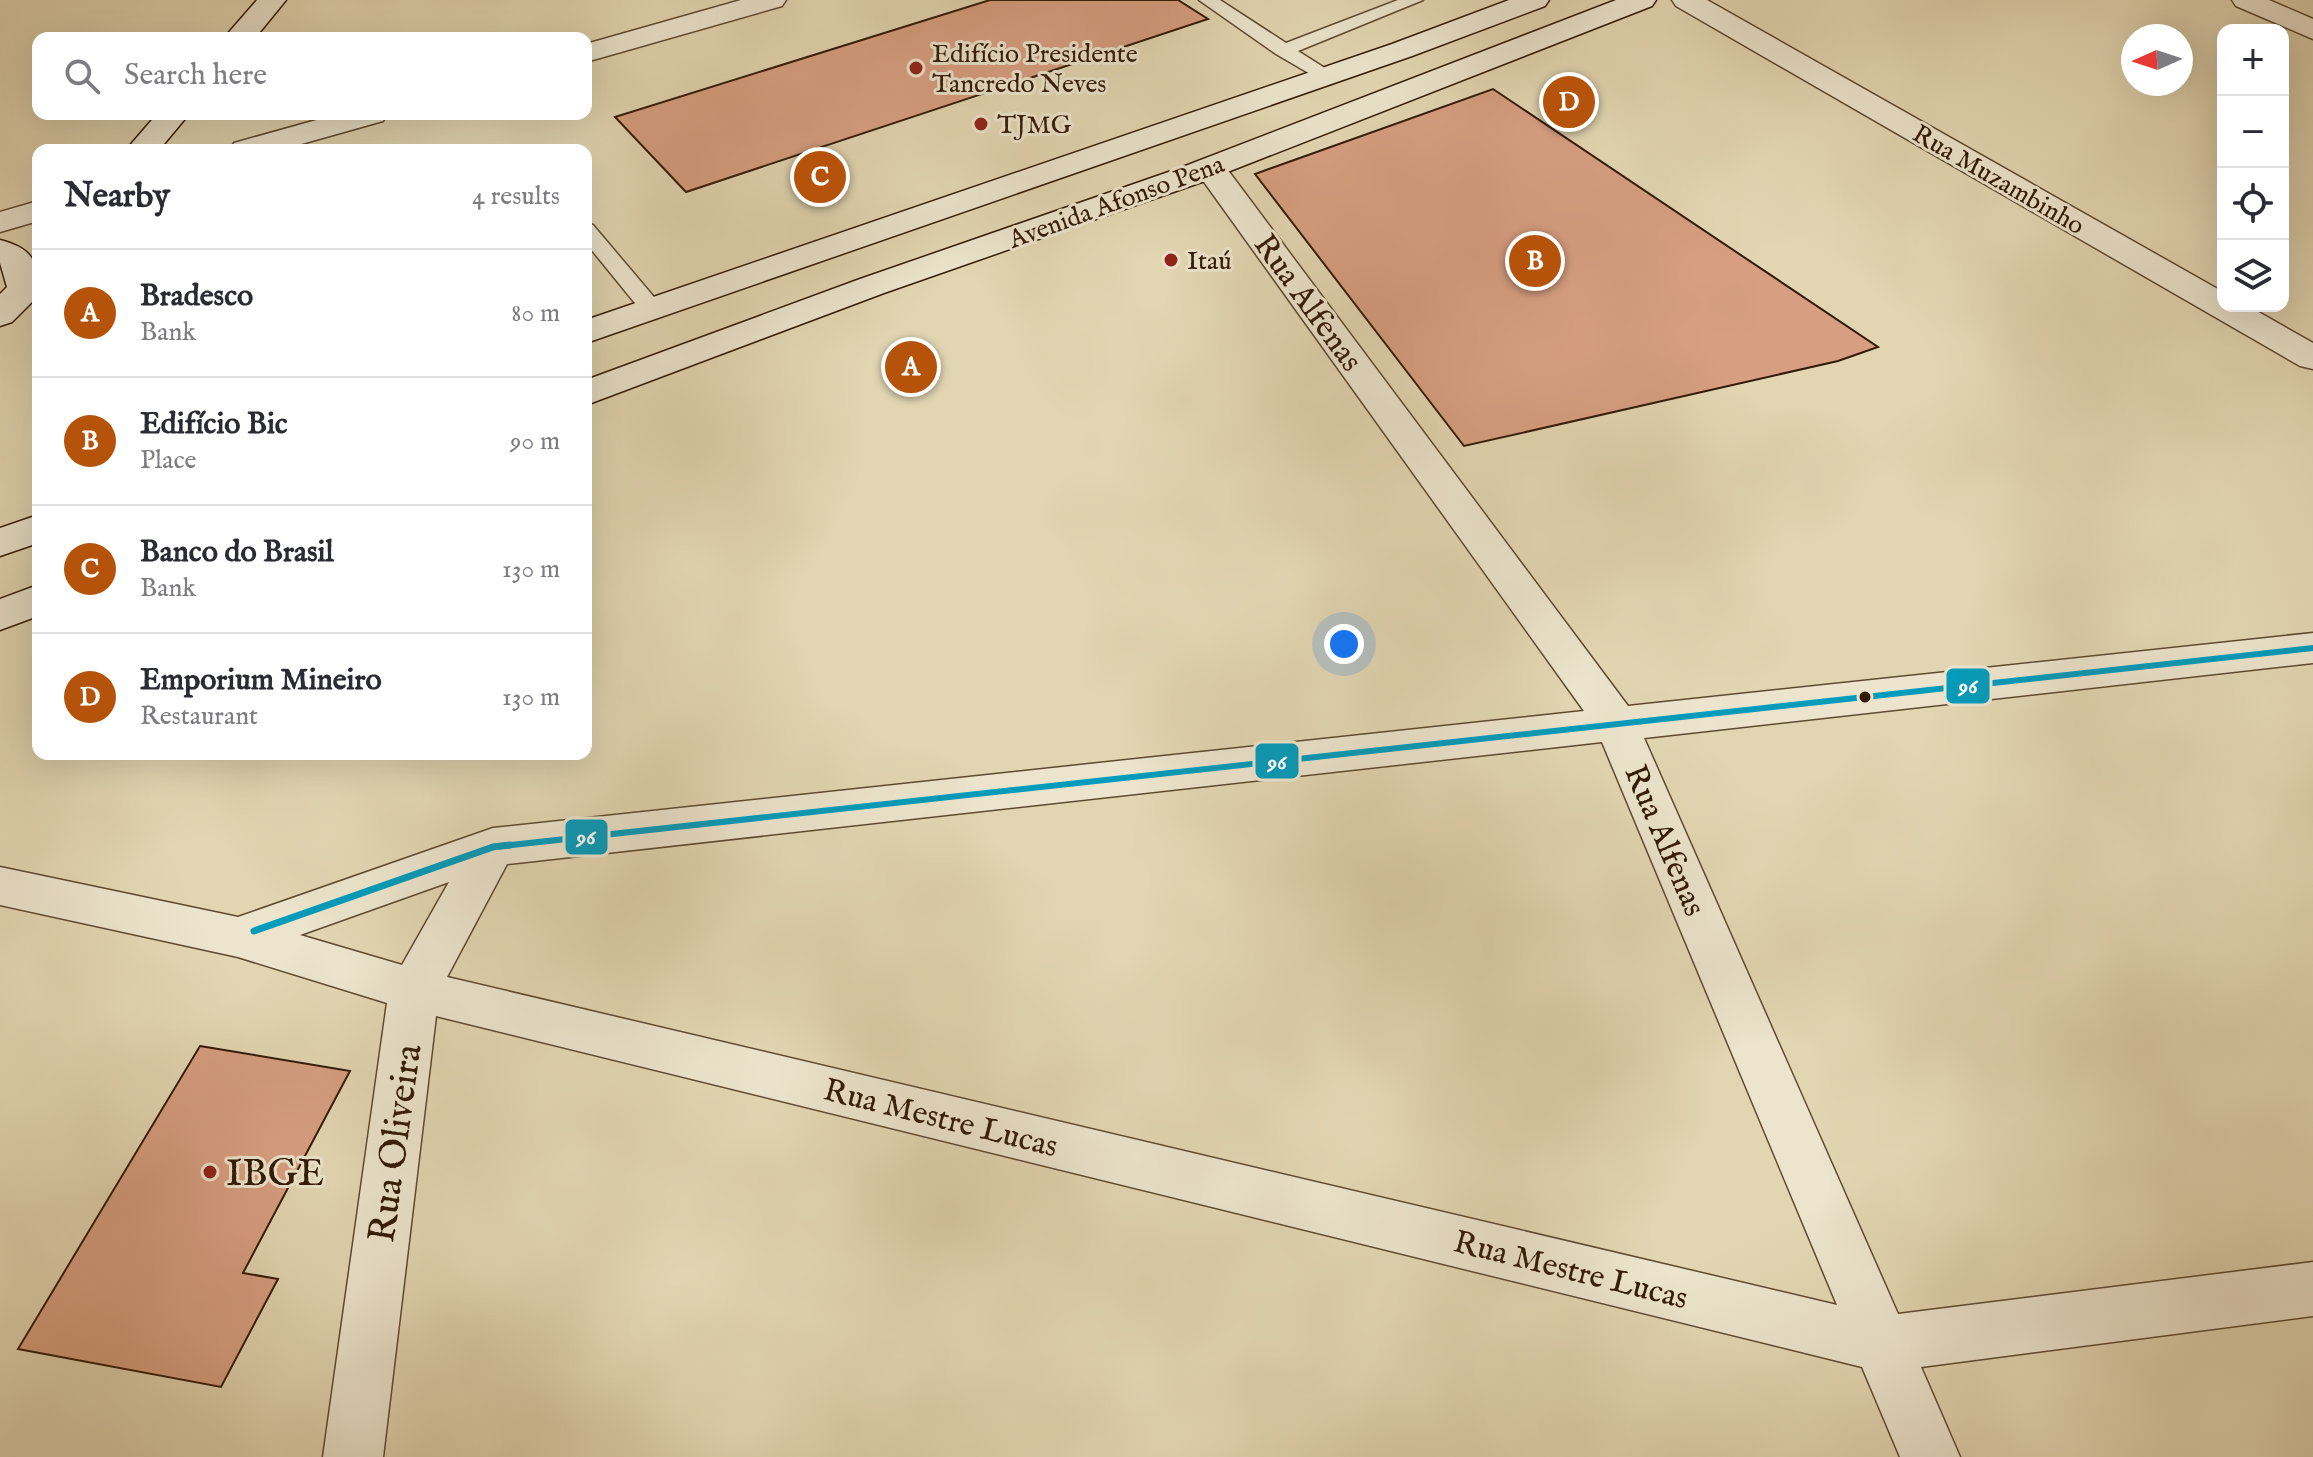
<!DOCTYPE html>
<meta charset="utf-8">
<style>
:root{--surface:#fff;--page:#f2f2f3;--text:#2b2b33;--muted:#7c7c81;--line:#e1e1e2;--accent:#b45309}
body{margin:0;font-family:"IM FELL English",serif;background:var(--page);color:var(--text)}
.controls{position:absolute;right:24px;top:24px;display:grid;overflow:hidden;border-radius:16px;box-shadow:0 8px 32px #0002}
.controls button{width:72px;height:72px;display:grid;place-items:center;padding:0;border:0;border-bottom:2px solid var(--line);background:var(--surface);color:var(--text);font:40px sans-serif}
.compass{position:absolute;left:2121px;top:24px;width:72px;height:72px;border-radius:50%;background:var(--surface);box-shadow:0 8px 32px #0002;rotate:267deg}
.you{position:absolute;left:1344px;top:644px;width:28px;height:28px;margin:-20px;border:6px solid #fff;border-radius:50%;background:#1a73e8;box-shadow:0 0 0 12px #1a73e833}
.badge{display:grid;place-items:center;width:52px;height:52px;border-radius:50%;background:var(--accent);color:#fff;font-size:26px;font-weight:700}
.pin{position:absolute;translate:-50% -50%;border:4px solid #fff;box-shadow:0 2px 8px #0006}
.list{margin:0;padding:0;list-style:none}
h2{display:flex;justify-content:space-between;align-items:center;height:104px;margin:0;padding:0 32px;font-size:34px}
h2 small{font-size:26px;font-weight:400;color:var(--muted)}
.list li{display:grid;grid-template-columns:52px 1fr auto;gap:24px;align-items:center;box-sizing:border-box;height:128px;padding:0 32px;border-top:2px solid var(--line)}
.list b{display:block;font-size:30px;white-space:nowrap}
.list p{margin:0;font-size:26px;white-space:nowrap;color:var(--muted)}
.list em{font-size:26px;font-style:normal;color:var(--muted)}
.icon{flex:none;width:44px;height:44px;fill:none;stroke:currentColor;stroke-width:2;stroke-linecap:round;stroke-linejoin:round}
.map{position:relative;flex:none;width:2313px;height:1457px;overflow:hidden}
.search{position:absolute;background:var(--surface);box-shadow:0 8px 32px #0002;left:32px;top:32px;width:560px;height:88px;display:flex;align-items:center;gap:20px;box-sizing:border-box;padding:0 28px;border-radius:16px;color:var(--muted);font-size:30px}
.panel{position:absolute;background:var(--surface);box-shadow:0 8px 32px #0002;left:32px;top:144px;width:560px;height:616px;border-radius:16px}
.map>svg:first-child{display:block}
.building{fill:#d79e81;stroke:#321b05;stroke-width:2}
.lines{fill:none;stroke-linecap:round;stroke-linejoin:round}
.lane-casing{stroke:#5e4a30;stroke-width:3}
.street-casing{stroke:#5e4a30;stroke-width:3}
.secondary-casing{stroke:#321b05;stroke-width:3}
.lane{fill:#ece4cd;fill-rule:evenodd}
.street{fill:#ece4cd;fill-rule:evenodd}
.secondary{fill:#ece4cd;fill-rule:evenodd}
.bus-1-far1-casing{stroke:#ece4cd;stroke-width:12}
.bus-1-casing{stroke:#ece4cd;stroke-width:13}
.bus-1-far1{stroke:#059bba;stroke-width:6}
.bus-1{stroke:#059bba;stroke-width:7}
.poi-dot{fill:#8f2418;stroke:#ece4cd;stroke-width:3}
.bus-dot{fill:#321b05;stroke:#ece4cd;stroke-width:3}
.labels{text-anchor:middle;stroke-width:6;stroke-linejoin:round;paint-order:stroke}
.far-poi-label{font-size:26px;fill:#321b05;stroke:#ece4cd;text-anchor:start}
.far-street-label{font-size:26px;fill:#321b05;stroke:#ece4cd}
.street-label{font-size:32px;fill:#321b05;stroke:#ece4cd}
.near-street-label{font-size:38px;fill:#321b05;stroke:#ece4cd}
.near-poi-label{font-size:38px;fill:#321b05;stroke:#ece4cd;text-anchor:start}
.line-badge{stroke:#ece4cd;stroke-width:3}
.badge-label{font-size:22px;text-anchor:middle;font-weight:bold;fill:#fff}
</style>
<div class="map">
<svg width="2313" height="1457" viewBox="0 0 2313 1457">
<rect width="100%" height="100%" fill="#e2d6b2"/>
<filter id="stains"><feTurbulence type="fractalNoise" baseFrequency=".0025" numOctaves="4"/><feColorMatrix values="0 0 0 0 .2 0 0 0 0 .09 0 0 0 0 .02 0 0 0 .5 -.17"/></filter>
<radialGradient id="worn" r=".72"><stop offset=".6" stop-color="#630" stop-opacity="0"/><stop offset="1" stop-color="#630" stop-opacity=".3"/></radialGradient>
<g class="building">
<path d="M990 0H1178L1208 19 686 192 615 117Z"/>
<path d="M1493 89 1878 347 1838 361 1464 446 1255 174Z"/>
<path d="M200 1046 350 1071 243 1273 278 1279 221 1387 18 1349Z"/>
</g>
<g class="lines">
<g class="lane-casing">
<g id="lane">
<path d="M1199 0H1220L1286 43 1398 0H1423L1298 51 1331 72V80L1324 82 1276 54Z"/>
<path d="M586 223 593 225 659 303 662 308 659 313H643L586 243Z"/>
</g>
</g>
<g class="street-casing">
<g id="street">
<path d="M741 0H786L782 6 586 62V44Z"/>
<path d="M1672 0H1707L2223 292V306H2248L2313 343V369L2300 366 1676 6Z"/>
<path d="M2232 0H2269L2313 19V39L2236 6Z"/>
<path d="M338 114H387L383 121 280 150H229L234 143Z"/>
<path d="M1210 158 1221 161 1628 706 2313 633V663L1644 738 1898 1314 2313 1262V1316L1921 1367 1960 1457H1900L1862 1367 436 1016 383 1457H323L387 1003 238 957 0 905V867L238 917 493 828 1584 711 1194 168 1199 161ZM1602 742 1837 1305 447 977 507 864ZM449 882 402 965 300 935Z"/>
<path d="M38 201V221L0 232V212Z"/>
</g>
</g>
<g class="secondary-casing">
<g id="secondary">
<path d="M257 0H286L255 38H224Z"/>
<path d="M1509 0H1549L1545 6 1412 56 586 343V320L1392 44Z"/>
<path d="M1616 0H1656L1652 6 1202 182 884 293 586 405V380L860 279 1180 168Z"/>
<path d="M157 114H189L159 150H126Z"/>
<path d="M0 240C35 249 38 263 38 296L12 322 0 326V294L7 287 0 263Z"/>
<path d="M38 515V543L0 556V528Z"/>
<path d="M38 585V616L0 630V599Z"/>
</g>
</g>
<use href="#lane" class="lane"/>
<use href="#street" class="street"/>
<use href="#secondary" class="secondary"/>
<g class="bus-1-far1-casing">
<path id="bus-1-far1" d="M493 847 2313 648"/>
</g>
<g class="bus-1-casing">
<path id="bus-1" d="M254 931 493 847 510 845"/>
</g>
<use href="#bus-1-far1" class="bus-1-far1"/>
<use href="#bus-1" class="bus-1"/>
</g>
<g class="poi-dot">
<circle cx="916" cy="68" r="8"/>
<circle cx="981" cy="124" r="8"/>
<circle cx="1171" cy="260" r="8"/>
<circle cx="210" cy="1172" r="8"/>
</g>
<circle class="bus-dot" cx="1865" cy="697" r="7"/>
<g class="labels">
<g class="far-poi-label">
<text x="932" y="62">Edifício Presidente<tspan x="932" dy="30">Tancredo Neves</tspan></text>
<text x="997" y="133">TJMG</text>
<text x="1187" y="269">Itaú</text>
</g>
<g class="far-street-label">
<text transform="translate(1999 179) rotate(30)" y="9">Rua Muzambinho</text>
<text transform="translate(1116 201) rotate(-20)" y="9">Avenida Afonso Pena</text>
</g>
<g class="street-label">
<text transform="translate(1309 302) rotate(54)" y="11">Rua Alfenas</text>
<text transform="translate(1666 840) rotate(67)" y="11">Rua Alfenas</text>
<text transform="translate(941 1117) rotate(14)" y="11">Rua Mestre Lucas</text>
<text transform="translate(1571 1269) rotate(14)" y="11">Rua Mestre Lucas</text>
</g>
<g class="near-street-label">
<text transform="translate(394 1143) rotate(-82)" y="13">Rua Oliveira</text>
</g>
<g class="near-poi-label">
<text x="226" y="1185">IBGE</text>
</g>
</g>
<g class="line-badge">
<rect x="1945" y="667" width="46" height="38" rx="8" fill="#059bba"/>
<rect x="1254" y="742" width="46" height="38" rx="8" fill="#059bba"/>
<rect x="564" y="818" width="45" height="38" rx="8" fill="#059bba"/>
</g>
<g class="badge-label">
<text x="1968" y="693">96</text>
<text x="1277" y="769">96</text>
<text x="586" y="844">96</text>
</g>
<rect width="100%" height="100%" filter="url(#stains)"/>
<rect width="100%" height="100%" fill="url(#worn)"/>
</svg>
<div class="controls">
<button>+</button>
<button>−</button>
<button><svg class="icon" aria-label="locate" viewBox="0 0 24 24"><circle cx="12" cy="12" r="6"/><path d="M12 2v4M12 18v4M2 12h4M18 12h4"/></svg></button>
<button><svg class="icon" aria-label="layers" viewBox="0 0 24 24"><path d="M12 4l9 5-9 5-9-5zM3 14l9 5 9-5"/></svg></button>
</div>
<svg class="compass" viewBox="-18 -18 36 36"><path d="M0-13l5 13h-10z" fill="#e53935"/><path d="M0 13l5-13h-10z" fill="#7c7c81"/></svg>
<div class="you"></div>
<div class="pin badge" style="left:911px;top:367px">A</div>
<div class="pin badge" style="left:1535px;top:261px">B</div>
<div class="pin badge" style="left:820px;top:177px">C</div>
<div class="pin badge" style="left:1569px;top:102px">D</div>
<div class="search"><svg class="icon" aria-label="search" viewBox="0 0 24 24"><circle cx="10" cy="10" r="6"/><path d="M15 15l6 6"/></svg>Search here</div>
<section class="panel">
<h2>Nearby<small>4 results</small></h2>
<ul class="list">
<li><span class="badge">A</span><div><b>Bradesco</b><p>Bank</p></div><em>80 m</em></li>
<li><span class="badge">B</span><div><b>Edifício Bic</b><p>Place</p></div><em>90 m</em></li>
<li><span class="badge">C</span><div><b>Banco do Brasil</b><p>Bank</p></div><em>130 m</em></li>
<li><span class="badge">D</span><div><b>Emporium Mineiro</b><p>Restaurant</p></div><em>130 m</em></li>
</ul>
</section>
</div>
